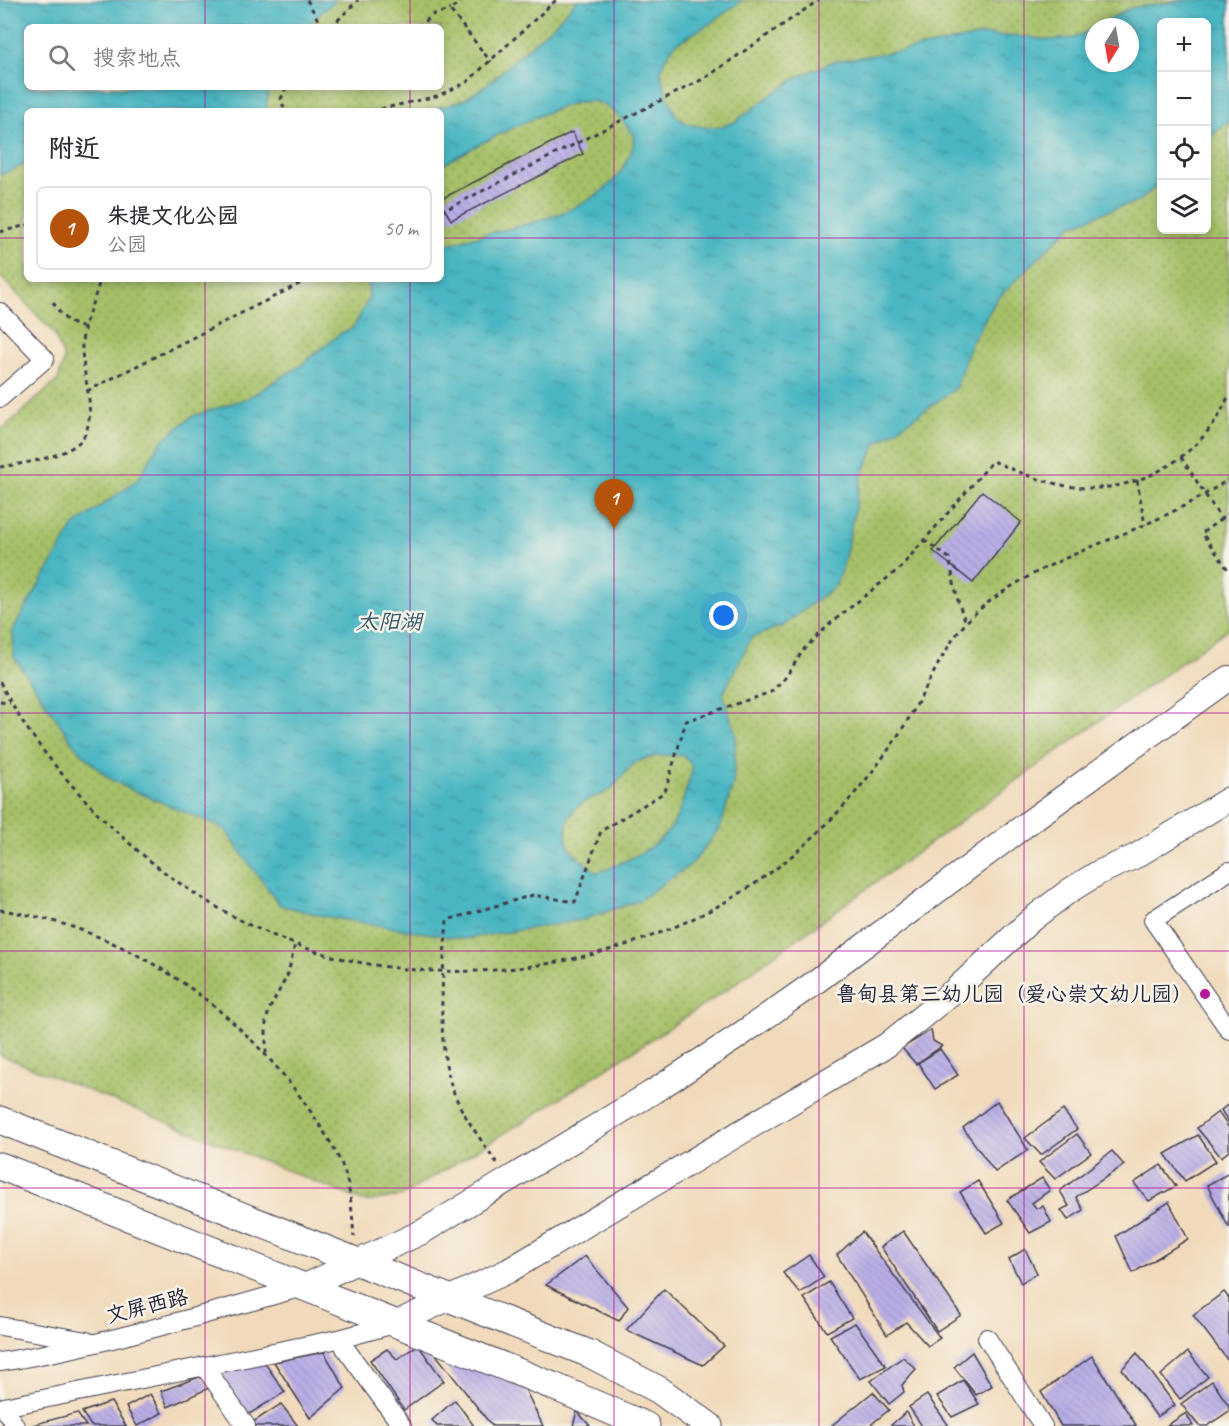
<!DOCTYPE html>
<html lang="zh">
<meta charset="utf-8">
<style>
:root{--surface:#fff;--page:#f2f2f3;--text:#2b2b33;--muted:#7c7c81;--line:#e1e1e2;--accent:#b45309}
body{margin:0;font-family:Caveat,"LXGW WenKai TC",sans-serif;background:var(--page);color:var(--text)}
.controls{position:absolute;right:18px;top:18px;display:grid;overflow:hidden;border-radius:9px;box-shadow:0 3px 9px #0003}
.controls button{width:54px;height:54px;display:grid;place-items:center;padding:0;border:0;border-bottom:2px solid var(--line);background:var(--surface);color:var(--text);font:30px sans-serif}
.compass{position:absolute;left:1085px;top:18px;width:54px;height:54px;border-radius:50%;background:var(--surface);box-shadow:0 3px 9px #0003;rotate:191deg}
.you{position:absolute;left:724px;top:616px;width:21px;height:21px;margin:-15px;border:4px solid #fff;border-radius:50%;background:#1a73e8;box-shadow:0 0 0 9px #1a73e833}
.badge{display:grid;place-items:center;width:39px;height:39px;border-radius:50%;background:var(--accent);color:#fff;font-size:20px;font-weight:700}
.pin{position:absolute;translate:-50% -50px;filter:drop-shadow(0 2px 3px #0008)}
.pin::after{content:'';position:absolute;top:32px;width:21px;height:18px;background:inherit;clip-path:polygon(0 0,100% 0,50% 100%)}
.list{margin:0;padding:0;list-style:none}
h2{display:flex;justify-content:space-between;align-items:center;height:78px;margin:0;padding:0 24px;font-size:26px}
h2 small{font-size:20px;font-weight:400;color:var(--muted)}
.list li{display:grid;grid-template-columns:39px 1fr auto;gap:18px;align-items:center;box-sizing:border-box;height:84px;margin:0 12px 12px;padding:0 12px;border:2px solid var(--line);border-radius:9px}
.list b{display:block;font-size:22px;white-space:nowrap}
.list p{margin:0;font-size:20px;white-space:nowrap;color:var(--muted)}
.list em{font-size:20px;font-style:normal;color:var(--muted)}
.icon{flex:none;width:33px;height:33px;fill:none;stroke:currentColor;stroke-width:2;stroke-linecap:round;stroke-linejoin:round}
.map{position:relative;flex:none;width:1229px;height:1426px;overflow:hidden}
.search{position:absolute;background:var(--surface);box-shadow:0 3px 9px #0003;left:24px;top:24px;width:420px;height:66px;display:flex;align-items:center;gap:15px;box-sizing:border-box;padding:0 21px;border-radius:9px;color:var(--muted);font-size:22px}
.panel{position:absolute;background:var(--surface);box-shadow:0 3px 9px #0003;left:24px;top:108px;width:420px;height:174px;border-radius:9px}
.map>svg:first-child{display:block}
.park{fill:url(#park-dots);stroke:#647151;stroke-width:1.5;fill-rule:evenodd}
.water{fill:url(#water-ripples);stroke:#356c7e;stroke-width:1.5;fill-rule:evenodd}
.building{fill:url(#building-back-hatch)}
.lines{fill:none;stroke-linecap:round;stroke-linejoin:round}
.minor-casing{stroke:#413e4e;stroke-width:20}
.major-casing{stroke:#413e4e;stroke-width:26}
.highway-casing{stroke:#413e4e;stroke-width:29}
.path{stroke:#413e4e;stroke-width:3;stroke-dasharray:4.5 4.5;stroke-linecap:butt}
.minor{stroke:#fff;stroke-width:18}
.major{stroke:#fff;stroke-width:24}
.highway{stroke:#fff;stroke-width:27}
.grid{fill:none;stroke:#b5179e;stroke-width:1.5;stroke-opacity:0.55}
.poi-dot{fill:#b5179e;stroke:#f7f3e8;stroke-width:2}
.labels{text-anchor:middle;stroke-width:5;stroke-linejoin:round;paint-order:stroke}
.poi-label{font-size:21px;fill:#22223b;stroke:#f7f3e8;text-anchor:end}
.street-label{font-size:21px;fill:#22223b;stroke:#f7f3e8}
.water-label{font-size:22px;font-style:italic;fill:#2f566a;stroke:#f7f3e8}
</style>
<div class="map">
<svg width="1229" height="1426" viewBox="0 0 1229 1426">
<defs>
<pattern id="park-dots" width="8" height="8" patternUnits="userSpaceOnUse" patternTransform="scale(1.5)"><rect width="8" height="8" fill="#a5c067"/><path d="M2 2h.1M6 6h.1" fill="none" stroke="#869c56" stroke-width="1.8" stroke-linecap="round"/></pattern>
<pattern id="water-ripples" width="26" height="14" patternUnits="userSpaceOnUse" patternTransform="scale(1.5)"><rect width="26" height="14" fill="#48b6c2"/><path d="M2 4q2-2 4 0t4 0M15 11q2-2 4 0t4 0" fill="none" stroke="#3c949f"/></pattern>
<pattern id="building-back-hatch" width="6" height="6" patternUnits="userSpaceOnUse" patternTransform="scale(1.5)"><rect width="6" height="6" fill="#baaee6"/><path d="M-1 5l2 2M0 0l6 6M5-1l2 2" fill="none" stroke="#a095c6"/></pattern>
</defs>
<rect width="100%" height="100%" fill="#f7f3e8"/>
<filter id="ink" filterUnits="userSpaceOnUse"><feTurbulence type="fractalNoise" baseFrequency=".0167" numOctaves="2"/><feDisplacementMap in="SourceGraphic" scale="12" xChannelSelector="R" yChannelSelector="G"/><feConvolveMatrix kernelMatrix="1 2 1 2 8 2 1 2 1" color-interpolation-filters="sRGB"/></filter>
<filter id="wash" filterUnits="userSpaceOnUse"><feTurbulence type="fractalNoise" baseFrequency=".008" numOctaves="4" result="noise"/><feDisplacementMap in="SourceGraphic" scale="24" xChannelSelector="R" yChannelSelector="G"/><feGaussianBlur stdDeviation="1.35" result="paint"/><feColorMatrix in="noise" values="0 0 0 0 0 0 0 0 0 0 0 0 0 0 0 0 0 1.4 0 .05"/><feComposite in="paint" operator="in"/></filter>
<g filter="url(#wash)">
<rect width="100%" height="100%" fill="#f1dabb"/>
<path class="park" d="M0 0H1229V628L715 998 534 1115 402 1196 365 1202 0 1055V431L58 380 64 359 54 333 0 276ZM1162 22H1206V230H1162ZM27 27H441V87H27ZM1094 27H1130V63H1094ZM27 111H441V279H27Z"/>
<g class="water">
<path d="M0 0H336L305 27H27V87H269L266 111H27V164L2 174H0Z"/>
<path d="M577 0H743L709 24 675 44 664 60 661 73 666 93 677 117 688 124 702 127H722L736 121 775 92 798 77 834 61 913 49 983 35 1029 37 1049 40 1074 38 1094 28V63H1130V27H1095L1130 8 1188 0H1229V120L1207 140 1206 22H1162L1161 181 1140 201 1107 211 1071 226 996 300 971 343 955 389 876 444 861 478 844 562 836 585 784 625 751 638 723 694 736 735 733 784 721 826 693 863 638 901 582 920 464 939 327 917 280 905 244 857 225 829 125 787 107 777 75 746 14 657 13 629 74 526 138 479 161 441 193 416 248 398 300 366 341 333 353 328 369 298 368 279H441V245C456 243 470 238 485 234 533 223 611 208 630 154 634 145 636 138 629 129 620 116 606 102 590 101 562 99 467 150 441 166V111H424L450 105 465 99 489 83 557 22ZM682 755C696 766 692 771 687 787 683 800 680 815 672 826 657 849 627 860 603 871L596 872C588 865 578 859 572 851 560 837 567 811 582 803 591 797 602 796 611 789 619 782 624 772 633 765 646 755 666 755 682 755Z"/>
</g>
<g id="blocks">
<g class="building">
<path d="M572 132 583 154 451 220 441 203V199Z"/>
<path d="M982 491 1021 522 973 583 933 551Z"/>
<path d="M931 1030 933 1041 942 1046 916 1064 902 1048Z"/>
<path d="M940 1049 958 1075 935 1089 918 1063Z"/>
<path d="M997 1101 1028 1150 995 1172 963 1128Z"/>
<path d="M1229 1104V1123L1221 1110Z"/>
<path d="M1063 1110 1077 1129 1041 1155 1025 1138Z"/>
<path d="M1218 1112 1229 1128V1151L1221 1157 1197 1128Z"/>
<path d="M1077 1134 1091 1153 1055 1179 1039 1162Z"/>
<path d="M1198 1135 1216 1161 1185 1181 1165 1154Z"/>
<path d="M1112 1151 1124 1165 1076 1197 1083 1210 1068 1220 1061 1210 1069 1206 1060 1191Z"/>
<path d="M1161 1165 1176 1186 1149 1201 1134 1183Z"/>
<path d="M1229 1173V1228L1207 1185Z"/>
<path d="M1042 1178 1050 1190 1032 1203 1037 1209 1043 1206 1051 1222 1030 1233 1007 1200Z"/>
<path d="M978 1181 1004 1223 986 1233 960 1192Z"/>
<path d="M1169 1202 1188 1239 1133 1273 1116 1236Z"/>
<path d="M903 1231 961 1315 937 1331 881 1247Z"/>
<path d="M862 1232 940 1338 928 1346 906 1322 887 1335 837 1255Z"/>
<path d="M1025 1249 1037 1273 1021 1283 1009 1259Z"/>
<path d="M809 1255 824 1277 800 1293 783 1273Z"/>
<path d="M585 1256 628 1307 619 1321 546 1285Z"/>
<path d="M829 1282 852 1318 827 1332 804 1298Z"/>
<path d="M664 1289 724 1346 703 1365 626 1330Z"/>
<path d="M1224 1292 1229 1298V1362L1193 1315Z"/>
<path d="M855 1323 886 1366 860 1379 830 1336Z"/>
<path d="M418 1345 444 1381 404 1410 370 1360 387 1349 397 1359Z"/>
<path d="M324 1352 345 1388 310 1418 274 1362Z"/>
<path d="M443 1352 524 1387 543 1426H492L437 1356Z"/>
<path d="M972 1352 992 1386 976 1395 954 1367Z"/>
<path d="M1188 1352 1208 1377 1180 1399 1161 1375Z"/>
<path d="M1137 1353 1175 1405 1157 1417 1122 1369Z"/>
<path d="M1092 1356 1136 1425 1133 1426H1061L1041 1392Z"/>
<path d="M903 1357 916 1369 902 1385 904 1392 889 1404 871 1381Z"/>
<path d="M264 1362 285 1392 246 1416 217 1371Z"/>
<path d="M202 1376 209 1388 168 1407 161 1391Z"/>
<path d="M963 1380 979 1404 952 1417 937 1396Z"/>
<path d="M1212 1381 1229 1406V1411L1207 1426H1199L1181 1404Z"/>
<path d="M873 1392 889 1410 869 1426H831Z"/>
<path d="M150 1394 162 1413 137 1426 126 1407Z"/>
<path d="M927 1395 949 1426H922L909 1407Z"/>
<path d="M455 1400 474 1426H437L432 1420Z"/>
<path d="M111 1402 126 1426H91L82 1412Z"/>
<path d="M281 1404 298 1426H256L253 1422Z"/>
<path d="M577 1411 590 1426H573Z"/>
<path d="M906 1412 914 1426H890Z"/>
<path d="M77 1413 86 1426H32V1425Z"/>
<path d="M1186 1413 1193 1426H1166Z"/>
</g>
</g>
</g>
<g filter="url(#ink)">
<use href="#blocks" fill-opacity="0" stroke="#413e4e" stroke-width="1.5"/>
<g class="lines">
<g class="minor-casing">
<g id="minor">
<path d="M0 312 45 359 0 398"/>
<path d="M1229 871 1153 920 1229 1030"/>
<path d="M0 1326 87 1341"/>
<path d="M343 1338 345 1348 402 1426"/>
<path d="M987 1338 1043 1426"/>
<path d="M0 1362C102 1346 204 1314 303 1287"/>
<path d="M204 1366 246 1426"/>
<path d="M15 1426 4 1407 343 1338 394 1324"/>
</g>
</g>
<g class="major-casing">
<g id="major">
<path d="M303 1287 422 1232 651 1093 734 1039 814 983 1036 817 1229 678"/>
<path d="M394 1324 508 1271 887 1045 955 990 1032 919 1069 891 1098 873 1136 856 1229 799"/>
</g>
</g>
<g class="highway-casing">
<g id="highway">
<path d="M0 1120 590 1354 659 1390 709 1426"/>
<path d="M0 1166 553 1386 646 1426"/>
</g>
</g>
<g class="path">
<path d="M307 0 322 27"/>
<path d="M463 0 450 10 491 62"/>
<path d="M331 27 358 0"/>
<path d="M418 27 434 14 450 10"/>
<path d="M286 87 281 99 284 108 289 111"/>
<path d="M372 111 437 96 466 83 556 0"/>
<path d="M441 212 705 78 819 0"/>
<path d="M0 232 27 225"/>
<path d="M53 302C62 317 68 324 85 328"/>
<path d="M87 391 309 279"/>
<path d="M1181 457 1221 519 1229 514"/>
<path d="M0 467C22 464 73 456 84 436 90 425 90 412 89 400 87 383 83 367 82 350 81 324 95 302 100 279"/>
<path d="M1137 480 1145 525"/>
<path d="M1221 519 1202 533 1229 571"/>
<path d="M924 540 949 558C954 580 956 601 966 622"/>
<path d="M0 682C22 727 55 768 90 805 151 870 226 922 312 950 461 998 654 963 778 867 830 827 875 774 909 718 933 679 947 634 985 605 1042 560 1113 542 1176 510 1195 501 1212 490 1229 479"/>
<path d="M0 702 10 703"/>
<path d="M0 910C123 927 233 1003 304 1102 318 1122 332 1143 342 1165 351 1187 352 1213 354 1237"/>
<path d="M266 1053V1022L269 1010 288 974 295 944"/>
<path d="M497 1163C482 1141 464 1118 454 1093 435 1046 443 971 447 920L533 895 575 902 601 831 665 792 686 721 771 692 785 678 805 648 832 622 900 568 993 461C1022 474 1052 486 1085 488 1145 491 1208 451 1229 394"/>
</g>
<use href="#minor" class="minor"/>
<use href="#major" class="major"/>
<use href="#highway" class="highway"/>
</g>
</g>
<path class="grid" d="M205 0V27M410 0V27M614 0V1426M819 0V1426M1024 0V1426M205 87V111M410 87V111M0 238H27M441 238H1229M205 279V1426M410 279V1426M0 475H1229M0 713H1229M0 951H1229M0 1188H1229"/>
<circle class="poi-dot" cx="1205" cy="994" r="6"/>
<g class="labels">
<g class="poi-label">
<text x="1193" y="1001">鲁甸县第三幼儿园（爱心崇文幼儿园）</text>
</g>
<g class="street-label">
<text transform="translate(147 1306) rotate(-14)" y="7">文屏西路</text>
</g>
<g class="water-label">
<text x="389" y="629">太阳湖</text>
</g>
</g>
</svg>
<div class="controls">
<button>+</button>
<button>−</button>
<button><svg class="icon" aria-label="locate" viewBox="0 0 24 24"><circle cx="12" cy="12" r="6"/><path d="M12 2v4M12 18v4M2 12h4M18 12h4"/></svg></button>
<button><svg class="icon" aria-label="layers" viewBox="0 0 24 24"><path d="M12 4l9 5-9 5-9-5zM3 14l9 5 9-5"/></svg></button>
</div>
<svg class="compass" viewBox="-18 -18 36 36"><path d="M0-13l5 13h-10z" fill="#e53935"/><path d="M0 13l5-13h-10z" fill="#7c7c81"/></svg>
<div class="you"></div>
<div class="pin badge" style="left:614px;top:529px">1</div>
<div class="search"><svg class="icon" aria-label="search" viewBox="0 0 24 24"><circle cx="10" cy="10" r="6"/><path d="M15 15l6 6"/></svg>搜索地点</div>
<section class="panel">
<h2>附近<small></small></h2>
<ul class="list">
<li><span class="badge">1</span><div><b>朱提文化公园</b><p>公园</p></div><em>50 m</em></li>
</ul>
</section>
</div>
